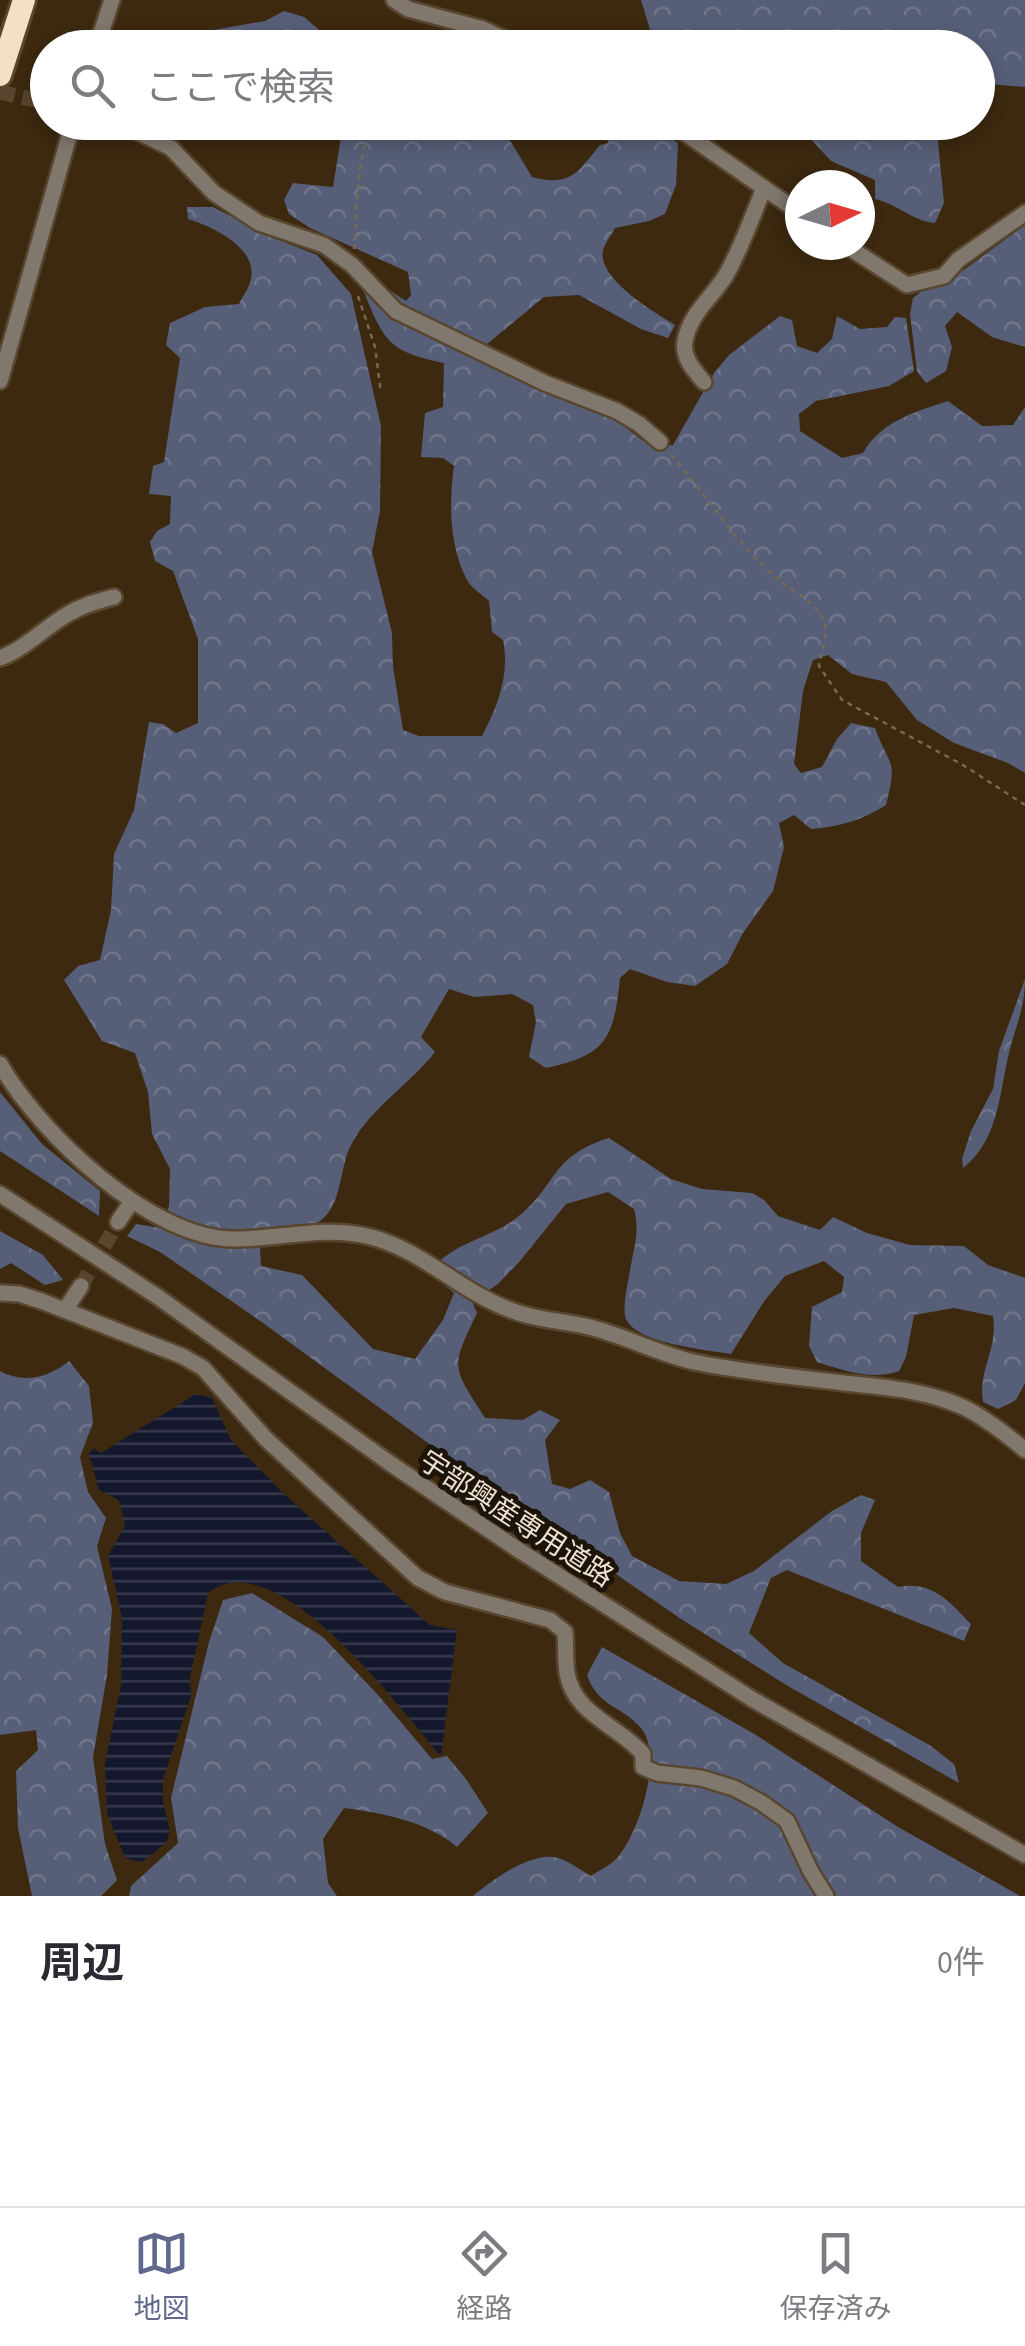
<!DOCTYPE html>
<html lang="ja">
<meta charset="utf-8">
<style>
:root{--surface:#fff;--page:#f2f2f3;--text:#2b2b33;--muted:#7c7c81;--line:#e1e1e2;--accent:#60688e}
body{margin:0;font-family:"Source Sans 3","Noto Sans JP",sans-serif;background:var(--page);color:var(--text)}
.compass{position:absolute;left:785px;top:170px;width:90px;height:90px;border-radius:50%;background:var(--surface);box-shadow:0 5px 15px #0003;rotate:85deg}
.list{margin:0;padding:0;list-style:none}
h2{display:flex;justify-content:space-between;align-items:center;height:130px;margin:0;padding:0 40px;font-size:42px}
h2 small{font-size:32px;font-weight:400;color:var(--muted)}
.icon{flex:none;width:55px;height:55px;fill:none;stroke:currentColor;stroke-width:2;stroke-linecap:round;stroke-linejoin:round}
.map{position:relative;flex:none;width:1025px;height:1896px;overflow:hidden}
.search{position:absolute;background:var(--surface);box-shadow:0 5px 15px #0003;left:30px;right:30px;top:30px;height:110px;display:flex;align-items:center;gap:25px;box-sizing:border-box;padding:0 35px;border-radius:55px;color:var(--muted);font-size:38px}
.sheet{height:310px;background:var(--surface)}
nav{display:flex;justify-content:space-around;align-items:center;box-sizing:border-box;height:140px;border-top:2px solid var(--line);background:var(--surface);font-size:28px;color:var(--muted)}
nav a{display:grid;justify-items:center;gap:5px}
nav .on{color:var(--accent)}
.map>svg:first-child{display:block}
.forest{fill:url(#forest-crowns)}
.water{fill:url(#water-rules)}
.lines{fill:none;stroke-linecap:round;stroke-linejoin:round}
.minor-tunnel{stroke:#57452d;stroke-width:15;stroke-dasharray:15 8;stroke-linecap:butt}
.minor-casing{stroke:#58462f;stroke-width:20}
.highway-casing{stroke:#58462f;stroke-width:28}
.path{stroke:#796953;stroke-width:2.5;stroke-dasharray:5 5;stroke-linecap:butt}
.minor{stroke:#81786d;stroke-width:15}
.highway{stroke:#f6e0c5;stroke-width:22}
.labels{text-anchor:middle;stroke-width:10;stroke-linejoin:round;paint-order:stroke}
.street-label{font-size:28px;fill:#ede1d2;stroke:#1c1409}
</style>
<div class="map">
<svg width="1025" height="1896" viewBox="0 0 1025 1896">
<defs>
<pattern id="forest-crowns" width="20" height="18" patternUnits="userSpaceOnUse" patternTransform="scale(2.5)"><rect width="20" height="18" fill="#575e78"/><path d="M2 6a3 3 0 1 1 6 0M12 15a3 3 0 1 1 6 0" fill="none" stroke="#6f758a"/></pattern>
<pattern id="water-rules" width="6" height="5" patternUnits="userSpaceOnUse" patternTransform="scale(2.5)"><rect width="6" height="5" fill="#13182d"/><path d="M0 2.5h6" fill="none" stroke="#36394b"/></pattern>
</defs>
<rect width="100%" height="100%" fill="#3c2910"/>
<g class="forest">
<path d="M641 0H1025V87L978 83V48L661 47 652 36Z"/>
<path d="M284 11 304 17 339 47H144L190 34 265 21Z"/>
<path d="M330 123H492L511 142 532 177C571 187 577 173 600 145L608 143 606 123H647L678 143 676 185 665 214 649 221 615 228C612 234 605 243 603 250 597 279 654 312 675 325L668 338 641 329 579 295 544 297 487 344 488 363 567 401 612 417 651 447 673 445 714 373 729 355 780 316 792 320 797 346 817 353 832 339 837 316 860 329 887 327 895 317 906 318 914 371 889 386 816 401 799 414 800 431 842 458 863 453C881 421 915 412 948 401L982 426 1013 425 1025 407V773L1008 763 954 743 917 720 886 682 852 674 828 655 813 660 803 691 794 764 801 773 822 767 837 739 851 723 875 728C890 769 898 757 886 805 863 820 838 827 811 829L794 815 779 823 784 847 773 891 743 933 727 964 695 986 667 982 630 969 620 978C614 1038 607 1055 546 1068L529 1057 536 1022 533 1005 512 994 474 997 449 989 421 1037 435 1052C410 1084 372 1107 352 1143 339 1166 343 1205 320 1221 303 1232 278 1230 259 1231L261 1266 302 1275 373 1349 415 1359 443 1320 454 1293 430 1273C449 1243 487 1240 515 1219 557 1188 549 1156 609 1138L671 1179 702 1189 752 1193 764 1200 778 1216 820 1230 833 1217 867 1233 910 1245 964 1246 988 1265 1025 1278V1383L1016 1400 998 1409 983 1402C978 1369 998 1350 993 1316L954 1308 914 1315 906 1357 899 1371C873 1381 842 1370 817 1362L809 1346 812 1307 842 1292 844 1277 824 1261 785 1276 765 1300 731 1354C707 1350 631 1343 625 1316 623 1304 628 1282 630 1270 634 1247 640 1232 634 1209L608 1192 566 1204 520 1261 498 1284 472 1301 477 1313C450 1369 452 1366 485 1418L523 1420 540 1410 560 1420 545 1440 552 1484 570 1489 590 1480 609 1492 620 1533 632 1556 679 1581 726 1584 754 1571 832 1511 861 1495 875 1500 861 1533V1561L898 1587C932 1580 949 1601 971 1624L964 1641 787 1570 771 1578 749 1633 783 1663 931 1746 954 1764 959 1783 788 1686 681 1619 461 1467 256 1318 160 1252 127 1236 136 1224 161 1228 169 1206 170 1169 152 1134 148 1092 135 1053 102 1041 64 980 78 966 100 960 111 910 114 854 134 810 149 722 163 724 176 733 198 723V639L173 571 155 561 150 542 157 531 170 524 171 496 149 494 153 466 164 462 180 358 166 345 170 323 205 307 239 304C242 297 248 290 250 282 261 249 212 226 188 219L187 207H213L271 237 317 255 351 294 381 426 380 511 372 552 392 633 393 667 403 730 419 736H482C498 705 510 675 503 640L492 632 489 601C481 594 470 587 466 578 449 544 449 503 454 466L443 458 421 457 425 413 443 407 444 363C390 352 384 342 364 292L383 286 406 301 411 295 408 272 310 228 289 214 284 200 293 183 333 187 341 137Z"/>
<path d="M796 123H951L937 132 944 203 935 223C912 221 898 204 875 199V180L831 161Z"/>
<path d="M1025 225V347L992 337 957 312 945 326 952 347 946 371 926 383 917 371 910 314 913 298 923 290 946 283Z"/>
<path d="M1025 979C1025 1012 1013 1031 1007 1062 999 1099 996 1143 963 1168L962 1159 971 1131 993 1089 999 1051Z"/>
<path d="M0 1092 42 1144 100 1191 99 1216 0 1151Z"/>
<path d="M0 1231 43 1255 63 1280 45 1285 11 1263 0 1269Z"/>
<path d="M69 1361 89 1386 93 1423 80 1457 88 1492 106 1518 97 1546 112 1609 107 1675 93 1757 105 1844 117 1880 101 1896H32L18 1828 16 1771 38 1750 36 1730 0 1735V1371C24 1384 48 1378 69 1361Z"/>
<path d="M252 1593 323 1637 378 1695 432 1759 447 1756 466 1779 488 1813 457 1847C427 1821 382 1813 344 1808L323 1839 328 1883 337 1896H129L131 1886 178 1843 171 1798 209 1642 223 1600Z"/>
<path d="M602 1647 756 1735 898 1827 1020 1896H473C492 1880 528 1854 554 1857 567 1859 580 1870 591 1876 599 1870 611 1865 617 1858 639 1833 664 1756 641 1728 621 1705 598 1707 587 1675Z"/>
</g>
<path class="water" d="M196 1394 212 1398 231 1440 285 1495 430 1625 457 1630 441 1756C401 1710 276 1539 208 1593L190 1677 191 1696 163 1779V1802L170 1832 166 1843 142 1862 125 1858 107 1813 105 1765 121 1684 122 1618 108 1556 125 1526 119 1500 99 1490 89 1454 94 1448 101 1453Z"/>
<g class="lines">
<g class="minor-tunnel">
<path d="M0 92 48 103"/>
<path d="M81 1286 118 1222"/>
</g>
<g class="minor-casing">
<g id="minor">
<path d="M394 0 408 9 483 29 524 48"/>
<path d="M96 48 112 0"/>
<path d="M117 122 171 148 214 193 259 223 324 245 352 265 396 311 545 383 617 411 639 424 660 442"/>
<path d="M669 122 800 213"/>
<path d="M845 245 907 285 944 276 958 260 1025 213"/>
<path d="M0 381 73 122"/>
<path d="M704 382C694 370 682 358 685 341 690 313 712 298 726 275 742 247 752 217 764 188"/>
<path d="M0 658C25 649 45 627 68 614 83 605 98 601 114 597"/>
<path d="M0 1064C39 1133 152 1240 235 1239 281 1239 326 1225 371 1237 428 1252 468 1300 526 1315 548 1321 571 1322 593 1328 627 1337 659 1354 694 1362 743 1372 794 1377 844 1383 883 1387 926 1390 963 1407 984 1417 1007 1435 1025 1450"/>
<path d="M0 1194 158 1297 391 1464 517 1549 752 1699 1025 1855"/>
<path d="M118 1222 132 1201"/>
<path d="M0 1293 19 1294 41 1301 182 1356 203 1368 266 1439 418 1578 445 1592 550 1620 565 1632C566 1645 565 1659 567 1673 574 1715 618 1725 643 1754V1767L657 1773 701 1778 734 1788 762 1803 787 1821 811 1872 826 1896"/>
<path d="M65 1310 81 1286"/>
</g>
</g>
<g class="highway-casing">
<path id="highway" d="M0 75 24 0"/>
</g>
<g class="path">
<path d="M428 48 431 32"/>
<path d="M354 249C358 209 355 159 373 122"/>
<path d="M358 296 375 347 381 393"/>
<path d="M671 455C707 495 736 544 778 579 793 592 815 601 823 620 830 635 821 650 819 666L842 700 963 765 1025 805"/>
</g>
<use href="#minor" class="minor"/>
<use href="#highway" class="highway"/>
</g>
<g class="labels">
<g class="street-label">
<text transform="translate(517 1518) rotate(33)" y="10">宇部興産専用道路</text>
</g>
</g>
</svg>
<svg class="compass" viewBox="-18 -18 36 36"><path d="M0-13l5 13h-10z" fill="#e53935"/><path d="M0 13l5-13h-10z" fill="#7c7c81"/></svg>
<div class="search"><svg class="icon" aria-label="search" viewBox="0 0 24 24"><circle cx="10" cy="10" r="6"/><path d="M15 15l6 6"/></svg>ここで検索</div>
</div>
<section class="sheet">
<h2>周辺<small>0件</small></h2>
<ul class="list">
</ul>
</section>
<nav>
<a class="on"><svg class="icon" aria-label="map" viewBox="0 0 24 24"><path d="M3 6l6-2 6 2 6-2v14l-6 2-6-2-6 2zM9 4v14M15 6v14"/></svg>地図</a>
<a><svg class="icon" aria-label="directions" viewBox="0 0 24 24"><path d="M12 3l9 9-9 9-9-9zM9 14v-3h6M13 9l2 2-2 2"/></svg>経路</a>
<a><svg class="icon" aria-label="saved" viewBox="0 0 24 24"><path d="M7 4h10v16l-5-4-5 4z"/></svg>保存済み</a>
</nav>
